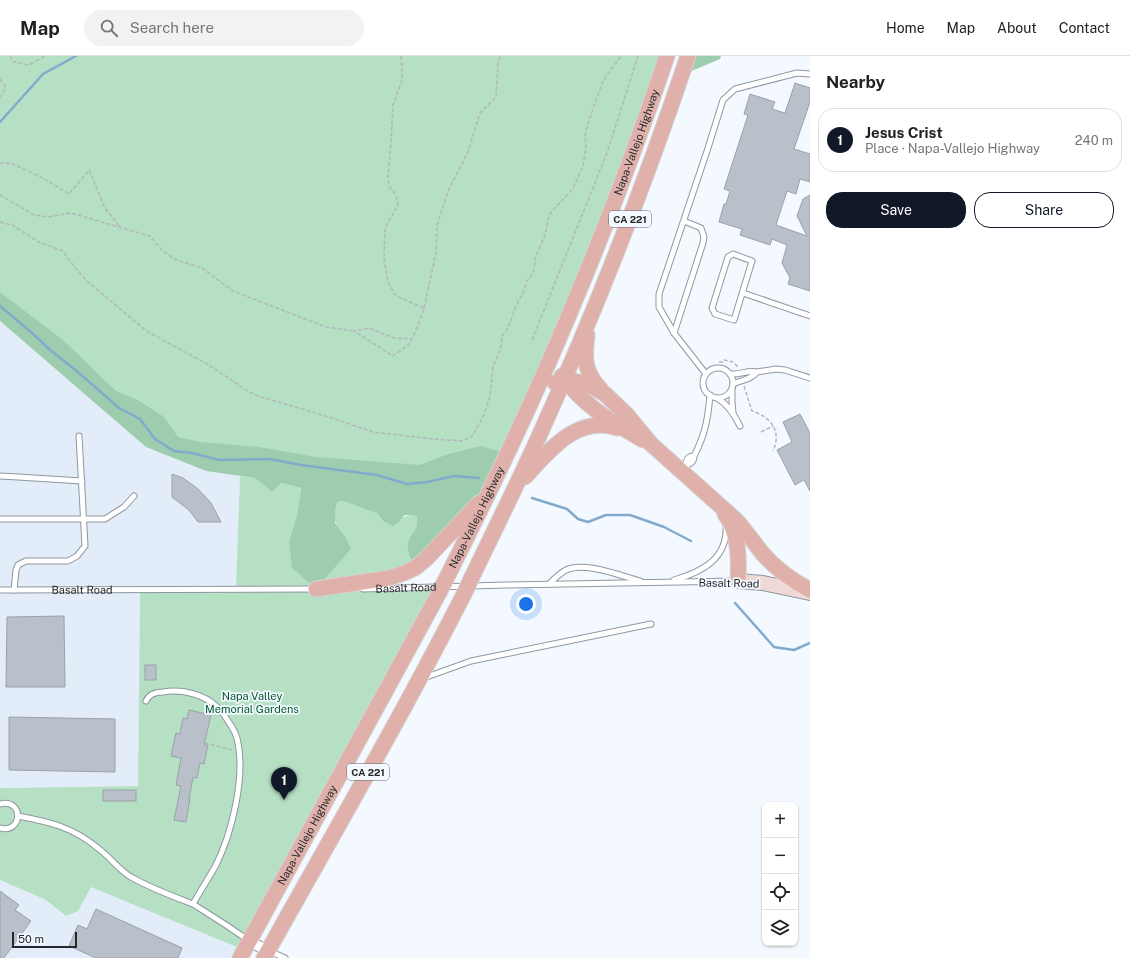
<!DOCTYPE html>
<meta charset="utf-8">
<style>
:root{--surface:#fff;--page:#f2f2f2;--text:#202124;--muted:#757577;--line:#e0e0e0;--accent:#111827}
body{margin:0;font-family:"Public Sans",sans-serif;background:var(--page);color:var(--text)}
.controls{position:absolute;right:12px;bottom:12px;display:grid;overflow:hidden;border-radius:8px;box-shadow:0 1px 3px #0004}
.controls button{width:36px;height:36px;display:grid;place-items:center;padding:0;border:0;border-bottom:1px solid var(--line);background:var(--surface);color:var(--text);font:20px sans-serif}
.scale{position:absolute;left:12px;bottom:10px;width:65px;box-sizing:border-box;padding-left:4px;border:2px solid #25282b;border-top:0;font-size:11px;line-height:14px;white-space:nowrap;color:#25282b;-webkit-text-stroke:3px #f4f9ff;paint-order:stroke}
.you{position:absolute;left:526px;top:548px;width:14px;height:14px;margin:-10px;border:3px solid #fff;border-radius:50%;background:#1a73e8;box-shadow:0 0 0 6px #1a73e833}
.badge{display:grid;place-items:center;width:26px;height:26px;border-radius:50%;background:var(--accent);color:#fff;font-size:13px;font-weight:700}
.pin{position:absolute;translate:-50% -33px;filter:drop-shadow(0 1px 2px #0008)}
.pin::after{content:'';position:absolute;top:21px;width:14px;height:12px;background:inherit;clip-path:polygon(0 0,100% 0,50% 100%)}
.list{margin:0;padding:0;list-style:none}
h2{display:flex;justify-content:space-between;align-items:center;height:52px;margin:0;padding:0 16px;font-size:17px}
h2 small{font-size:13px;font-weight:400;color:var(--muted)}
.list li{display:grid;grid-template-columns:26px 1fr auto;gap:12px;align-items:center;box-sizing:border-box;height:64px;margin:0 8px 8px;padding:0 8px;border:1px solid var(--line);border-radius:16px}
.list b{display:block;font-size:15px;white-space:nowrap}
.list p{margin:0;font-size:13px;white-space:nowrap;color:var(--muted)}
.list em{font-size:13px;font-style:normal;color:var(--muted)}
.actions{display:flex;gap:8px;padding:12px 16px}
.actions a{flex:1;padding:9px 0;border:1px solid var(--accent);border-radius:16px;text-align:center;font-size:14px;color:var(--accent)}
.actions .main{background:var(--accent);color:#fff}
.icon{flex:none;width:22px;height:22px;fill:none;stroke:currentColor;stroke-width:2;stroke-linecap:round;stroke-linejoin:round}
.map{position:relative;flex:none;width:810px;height:902px;overflow:hidden}
header{display:flex;align-items:center;gap:24px;box-sizing:border-box;height:56px;padding:0 20px;background:var(--surface);border-bottom:1px solid var(--line)}
header strong{font-size:19px}
nav{display:flex;gap:22px;margin-inline-start:auto;font-size:14px}
.search{width:280px;height:36px;background:var(--page);display:flex;align-items:center;gap:10px;box-sizing:border-box;padding:0 14px;border-radius:22px;color:var(--muted);font-size:15px}
main{display:flex}
aside{flex:1;background:var(--surface)}
.map>svg:first-child{display:block}
.built{fill:#e2edf9}
.green{fill:#b5e0c4}
.forest{fill:#9dcdae}
.lines{fill:none;stroke-linecap:round;stroke-linejoin:round}
.stream{stroke:#82aacd;stroke-width:2.5}
.building{fill:#b9c0c9;stroke:#9aa1aa}
.lane-casing{stroke:#9097a0;stroke-width:7}
.street-casing{stroke:#9097a0;stroke-width:12}
.secondary-casing{stroke:#9097a0;stroke-width:16}
.primary-casing{stroke:#d3d4d5;stroke-width:17}
.path{stroke:#b2b7bc;stroke-width:1.5;stroke-dasharray:4 2;stroke-linecap:butt}
.lane{stroke:#fff;stroke-width:5}
.street{stroke:#fff;stroke-width:10}
.secondary{stroke:#efd8d5;stroke-width:14}
.primary{stroke:#e0b0ab;stroke-width:15}
.primary-bridge-casing{stroke:#d3d4d5;stroke-width:17;stroke-linecap:butt}
.primary-bridge{stroke:#e0b0ab;stroke-width:15}
.labels{text-anchor:middle;stroke-width:3.5;stroke-linejoin:round;paint-order:stroke}
.shield{fill:#f4f9ff;stroke:#63676b;stroke-width:1}
.shield-label{font-size:10px;font-weight:bold;fill:#25282b}
.street-label{font-size:11px;fill:#25282b;stroke:#f4f9ff}
.park-label{font-size:11px;fill:#015832;stroke:#f4f9ff}
</style>
<header>
<strong>Map</strong>
<div class="search"><svg class="icon" aria-label="search" viewBox="0 0 24 24"><circle cx="10" cy="10" r="6"/><path d="M15 15l6 6"/></svg>Search here</div>
<nav><a>Home</a><a>Map</a><a>About</a><a>Contact</a></nav>
</header>
<main>
<div class="map">
<svg width="810" height="902" viewBox="0 0 810 902">
<rect width="100%" height="100%" fill="#f4f9ff"/>
<g class="built">
<path d="M0 265 146 391 206 415 240 420 236 534H140L138 730 0 732Z"/>
<path d="M0 824 46 844 66 860 78 855 91 830 244 894 240 902H0Z"/>
</g>
<g class="green">
<path d="M0 0H667L535 337 502 391 490 435 192 397 0 250Z"/>
<path d="M240 420 255 422 272 436 281 427 301 432 297 459 289 485 345 480C333 465 333 465 337 447L341 445 346 446 378 458 383 465C396 462 405 459 418 460V467L416 473 408 486V492L415 512 320 533 441 530 244 894 91 831 78 855 66 860 46 844 0 824V732L138 730 140 534 236 533Z"/>
</g>
<g class="forest">
<path d="M688 0H721L720 3 682 19Z"/>
<path d="M0 236 63 284 116 335 138 344 164 361 178 381 200 386 259 391 316 401 420 409 448 398 481 390 507 398 490 435 415 512C412 505 406 494 408 487 411 475 419 476 417 460L405 459 402 461 399 466 393 470 383 465 378 458 346 446 341 445 337 447 335 457V467L345 480 351 493 316 533 292 512 289 485 297 459 301 432 281 427 272 436 255 422 206 415 146 391 0 265Z"/>
</g>
<g class="lines">
<g class="stream">
<path d="M0 66 43 18 76 0"/>
<path d="M0 250 31 276 49 293 79 317 119 352 140 363 155 383 174 395 192 397 219 404 270 403 301 409 377 419 407 428 427 426 454 420 479 422"/>
<path d="M532 442 567 453 578 463 588 466 606 459H630L664 471 691 485"/>
<path d="M735 547 774 591 794 594 810 587"/>
</g>
</g>
<g class="building">
<path d="M795 27 810 32V46L794 93 810 98V126L800 123 796 138 787 135 776 169 807 180 797 160 803 143 810 139V235L788 228 790 222 782 207 787 189 772 183 770 189 740 179 742 173 719 166 724 148H726L730 135 724 133 748 59 744 58 750 38 775 46 772 53 785 57Z"/>
<path d="M800 358 810 377V435L804 424 795 429 777 394 792 386 783 366Z"/>
<path d="M172 418 183 422 198 433 211 447 221 466H198L189 454 172 441Z"/>
<path d="M64 560 65 631H6L7 561Z"/>
<rect x="145" y="609" width="11" height="15"/>
<path d="M189 654 211 659 204 689H208L204 708 200 707 197 722 193 721 189 743H190L186 766 174 764 181 730 176 729 181 702 171 700 176 677 180 678 183 662 187 663Z"/>
<path d="M9 661 115 663V716L9 714Z"/>
<rect x="103" y="734" width="33" height="11"/>
<path d="M0 835 19 849 15 854 31 865 4 902H0Z"/>
<path d="M96 853 182 892 178 902H96L69 890 78 869 87 873Z"/>
</g>
<g class="lines">
<g class="lane-casing">
<g id="lane">
<path d="M733 198 752 205 734 264 715 258 712 252 728 201Z"/>
<path d="M743 237 810 260"/>
<path d="M674 277 703 187 704 181 701 172 684 165"/>
<circle cx="718" cy="327" r="15"/>
<path d="M757 316 776 313 785 314 810 322"/>
<path d="M706 318 674 277 659 251V238L708 92 723 44 735 33 797 17 810 18"/>
<path d="M730 318C740 319 747 314 757 316 751 324 741 324 733 328"/>
<path d="M732 333V346L733 357"/>
<path d="M717 342C728 348 735 360 740 370"/>
<path d="M694 400C705 379 708 363 710 339"/>
<path d="M682 414C683 413 684 411 686 410 690 407 694 407 694 400 688 400 686 404 686 409"/>
<path d="M0 420 18 421 82 425"/>
<path d="M0 463H105L124 451 134 440"/>
<path d="M674 524C702 516 728 503 726 469"/>
<path d="M549 528C554 523 560 517 566 514 584 505 621 520 640 525"/>
<path id="s1" d="M363 533 506 529 737 525"/>
<path id="s2" d="M0 534 315 533"/>
<path d="M14 534 16 514 18 509 26 505H68L77 500 85 490 79 380"/>
<path d="M424 622 471 605 651 568"/>
<path d="M146 645C149 638 156 636 163 636 182 633 204 638 217 651 222 655 225 660 228 665 233 672 237 679 238 687 245 722 232 777 216 809 209 822 200 835 193 848L226 869 248 884"/>
<path d="M0 748C24 742 23 778 0 772"/>
<path d="M18 760C50 766 73 771 99 793 110 801 119 814 131 821 150 832 172 840 193 848"/>
<path d="M269 895 285 902"/>
</g>
</g>
<g class="street-casing">
<path id="street" d="M249 885 268 895"/>
</g>
<g class="secondary-casing">
<path id="secondary" d="M738 525 763 527 810 537"/>
</g>
<g class="primary-casing">
<g id="primary">
<path d="M587 279C584 304 584 315 601 334"/>
<path d="M562 320C564 325 568 328 572 332 592 355 617 369 643 384"/>
<path d="M555 327 564 323 579 326 591 330 605 338 627 359 651 388 736 464C746 475 754 487 763 498 776 513 793 525 810 534"/>
<path d="M525 421C550 394 577 359 617 372"/>
<path d="M725 458C739 477 739 503 738 525"/>
<path d="M471 523C494 475 518 427 540 378 596 254 645 128 688 0"/>
<path id="s3" d="M445 525C490 436 533 346 571 254 606 171 638 86 667 0"/>
<path d="M316 533 389 522 404 517 415 512 426 503 479 447"/>
<path id="s4" d="M240 902 439 537"/>
<path d="M264 902C332 780 402 660 465 536"/>
</g>
</g>
<g class="path">
<path d="M10 0 14 6 29 9 45 0"/>
<path d="M401 0 402 15V24L393 49 391 86 388 122 389 130 395 138 397 143 398 148 396 153 387 168 385 174 384 203 388 226 396 240 424 252C420 263 415 282 406 291 402 294 397 297 393 300L354 275 369 272 394 282 412 283"/>
<path d="M0 23 5 30 4 35 0 41"/>
<path d="M0 107H11L41 121 69 138 89 114 105 152 120 171"/>
<path d="M0 139 34 159 48 161 71 157 150 180 162 194 174 203 202 212 233 235 326 271 354 275"/>
<path d="M0 166 12 169 39 186 63 195 73 209 87 225 145 274 181 294 209 309 246 334 258 340 329 361 373 376 433 383 463 385 472 380 484 359 490 340 493 311 501 291 502 280 508 272 516 250 524 235 527 225 533 217 536 200 545 179 549 160 553 154 570 136 575 128 583 110 586 91 585 79 588 67 603 25 621 0"/>
<path d="M424 252 436 197 437 169 449 133 468 96 480 57 496 41 498 8 500 0"/>
<path d="M532 284 607 97 638 0"/>
<path d="M719 306H723L724 304 733 306 738 311"/>
<path d="M744 330 752 355C771 361 782 375 773 395"/>
<path d="M761 376 773 370"/>
<path d="M205 687 232 694"/>
</g>
<use href="#lane" class="lane"/>
<use href="#street" class="street"/>
<use href="#secondary" class="secondary"/>
<use href="#primary" class="primary"/>
<g class="primary-bridge-casing">
<g id="primary-bridge">
<path d="M465 536 471 523"/>
<path d="M439 537 445 525"/>
</g>
</g>
<use href="#primary-bridge" class="primary-bridge"/>
</g>
<g class="labels">
<g class="shield">
<rect x="609" y="155" width="42" height="16" rx="3"/>
<rect x="347" y="708" width="42" height="16" rx="3"/>
</g>
<g class="shield-label">
<text x="630" y="167">CA 221</text>
<text x="368" y="720">CA 221</text>
</g>
<g class="street-label">
<text dy="4" stroke="none"><textPath href="#s3" startOffset="479">Napa-Vallejo Highway</textPath></text>
<text dy="4" stroke="none"><textPath href="#s3" startOffset="71">Napa-Vallejo Highway</textPath></text>
<text transform="translate(729 527) rotate(1)" y="4">Basalt Road</text>
<text dy="4" stroke="none"><textPath href="#s1" startOffset="43">Basalt Road</textPath></text>
<text dy="4" stroke="none"><textPath href="#s2" startOffset="82">Basalt Road</textPath></text>
<text dy="4" stroke="none"><textPath href="#s4" startOffset="140">Napa-Vallejo Highway</textPath></text>
</g>
<g class="park-label">
<text x="252" y="644">Napa Valley<tspan x="252" dy="13">Memorial Gardens</tspan></text>
</g>
</g>
</svg>
<div class="controls">
<button>+</button>
<button>−</button>
<button><svg class="icon" aria-label="locate" viewBox="0 0 24 24"><circle cx="12" cy="12" r="6"/><path d="M12 2v4M12 18v4M2 12h4M18 12h4"/></svg></button>
<button><svg class="icon" aria-label="layers" viewBox="0 0 24 24"><path d="M12 4l9 5-9 5-9-5zM3 14l9 5 9-5"/></svg></button>
</div>
<div class="scale">50 m</div>
<div class="you"></div>
<div class="pin badge" style="left:284px;top:744px">1</div>
</div>
<aside>
<h2>Nearby<small></small></h2>
<ul class="list">
<li><span class="badge">1</span><div><b>Jesus Crist</b><p>Place · Napa-Vallejo Highway</p></div><em>240 m</em></li>
</ul>
<div class="actions"><a class="main">Save</a><a>Share</a></div>
</aside>
</main>
